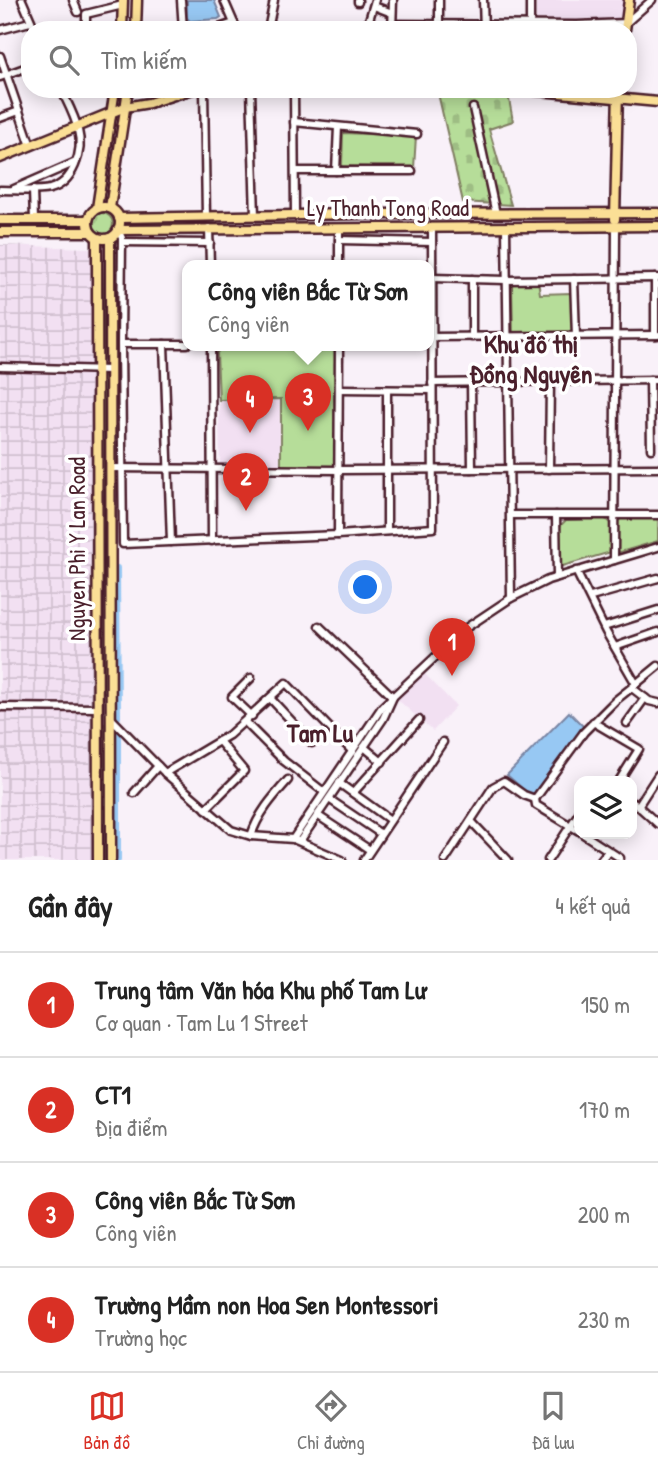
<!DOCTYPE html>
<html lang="vi">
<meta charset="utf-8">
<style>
:root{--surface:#fff;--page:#f2f2f2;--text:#222;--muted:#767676;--line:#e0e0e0;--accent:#d93025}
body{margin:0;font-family:"Patrick Hand",sans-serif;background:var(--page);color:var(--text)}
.controls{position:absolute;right:21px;bottom:21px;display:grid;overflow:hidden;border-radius:14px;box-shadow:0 4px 18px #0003}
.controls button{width:63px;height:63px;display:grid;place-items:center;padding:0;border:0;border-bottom:2px solid var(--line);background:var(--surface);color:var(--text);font:35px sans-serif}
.you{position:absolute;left:366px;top:588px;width:24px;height:24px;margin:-18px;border:5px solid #fff;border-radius:50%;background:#1a73e8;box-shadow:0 0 0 10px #1a73e833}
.badge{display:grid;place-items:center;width:46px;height:46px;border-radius:50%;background:var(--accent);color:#fff;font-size:23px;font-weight:700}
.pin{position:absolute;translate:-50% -58px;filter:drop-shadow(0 2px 4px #0008)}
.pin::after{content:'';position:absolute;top:37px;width:24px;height:21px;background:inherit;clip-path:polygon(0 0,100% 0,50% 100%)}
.popup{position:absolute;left:182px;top:260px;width:252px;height:91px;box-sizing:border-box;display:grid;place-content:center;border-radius:14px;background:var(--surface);filter:drop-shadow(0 2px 5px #0005);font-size:23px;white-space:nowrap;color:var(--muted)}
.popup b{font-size:26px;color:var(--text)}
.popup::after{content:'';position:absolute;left:50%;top:100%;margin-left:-14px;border:14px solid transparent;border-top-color:var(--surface)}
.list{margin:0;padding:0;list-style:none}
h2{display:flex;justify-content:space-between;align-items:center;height:91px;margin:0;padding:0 28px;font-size:30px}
h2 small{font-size:23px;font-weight:400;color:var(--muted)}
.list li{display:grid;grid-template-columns:46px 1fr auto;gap:21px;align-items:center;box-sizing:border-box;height:105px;padding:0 28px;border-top:2px solid var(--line)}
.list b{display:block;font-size:26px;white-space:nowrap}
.list p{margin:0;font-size:23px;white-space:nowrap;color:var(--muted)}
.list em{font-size:23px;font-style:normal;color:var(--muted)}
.icon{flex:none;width:38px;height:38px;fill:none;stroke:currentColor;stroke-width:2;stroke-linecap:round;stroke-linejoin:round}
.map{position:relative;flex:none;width:658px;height:860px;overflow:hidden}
.search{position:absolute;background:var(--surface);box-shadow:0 4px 18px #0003;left:21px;right:21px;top:21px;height:77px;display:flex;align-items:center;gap:18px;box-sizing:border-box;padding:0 24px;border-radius:28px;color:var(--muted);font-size:26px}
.sheet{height:511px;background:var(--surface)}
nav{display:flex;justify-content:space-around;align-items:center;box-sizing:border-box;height:98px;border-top:2px solid var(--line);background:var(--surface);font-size:19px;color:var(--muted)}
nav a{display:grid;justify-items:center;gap:4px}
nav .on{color:var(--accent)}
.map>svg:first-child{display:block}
.built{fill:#f2e0f2}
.industrial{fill:url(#industrial-grid)}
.grass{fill:url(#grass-tufts);stroke:#807e62;stroke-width:2}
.cemetery{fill:url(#cemetery-stones);stroke:#807e62;stroke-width:2}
.green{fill:#b6dd99;stroke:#807e62;stroke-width:2}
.water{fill:#97c8f3;stroke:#7884a3;stroke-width:2}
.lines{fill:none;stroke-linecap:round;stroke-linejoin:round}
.canal{stroke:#97c8f3;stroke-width:6}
.minor-casing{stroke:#4a1f2b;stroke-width:11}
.major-casing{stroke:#4a1f2b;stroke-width:13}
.minor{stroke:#fff;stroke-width:6}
.major{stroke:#fbdf96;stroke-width:8}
.labels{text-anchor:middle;stroke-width:7;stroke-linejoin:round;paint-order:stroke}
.street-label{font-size:23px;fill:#4a1f2b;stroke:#fff}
.quarter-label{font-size:26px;font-weight:bold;fill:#4a1f2b;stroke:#fff}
</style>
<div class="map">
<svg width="658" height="860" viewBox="0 0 658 860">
<defs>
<pattern id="industrial-grid" width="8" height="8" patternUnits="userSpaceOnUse" patternTransform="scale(1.75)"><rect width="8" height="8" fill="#f2e0f2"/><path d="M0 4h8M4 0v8" fill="none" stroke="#d1c0d0"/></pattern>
<pattern id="grass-tufts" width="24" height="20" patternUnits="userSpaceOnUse" patternTransform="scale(1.75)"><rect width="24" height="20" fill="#b6dd99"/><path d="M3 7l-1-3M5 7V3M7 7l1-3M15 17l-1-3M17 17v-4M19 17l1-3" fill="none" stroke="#9ebd84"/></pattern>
<pattern id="cemetery-stones" width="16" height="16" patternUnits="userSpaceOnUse" patternTransform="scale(1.75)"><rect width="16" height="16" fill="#b6dd99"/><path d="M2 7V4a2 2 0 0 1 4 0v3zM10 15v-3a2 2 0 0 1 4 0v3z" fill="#9ebd84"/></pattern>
</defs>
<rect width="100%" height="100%" fill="#f9f1f9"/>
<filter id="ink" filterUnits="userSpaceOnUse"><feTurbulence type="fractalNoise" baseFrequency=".0143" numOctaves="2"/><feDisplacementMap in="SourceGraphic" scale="14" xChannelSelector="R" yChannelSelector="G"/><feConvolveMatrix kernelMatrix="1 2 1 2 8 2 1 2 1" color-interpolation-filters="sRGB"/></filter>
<g filter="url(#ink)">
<g class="built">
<path d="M536 0H624L619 21 536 20Z"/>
<path d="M281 399V466L220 467 219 400Z"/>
<path d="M423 672 456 706 433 731 398 700Z"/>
</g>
<path class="industrial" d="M0 245 117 249 110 564 115 860H0Z"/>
<g class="grass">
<circle cx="102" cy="224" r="11"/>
<path d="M102 253 105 358 103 359 101 254Z"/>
<path d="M103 376 105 379 106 693 103 691 101 378Z"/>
<path d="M105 724 107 725 108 860H104V725Z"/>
</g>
<path class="cemetery" d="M437 89H469L508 94 513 121 489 129 511 205 463 202Z"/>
<g class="green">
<path d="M343 133 416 136 414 168 342 166Z"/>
<path d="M538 280 540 294 571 293 572 332H513L512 285 516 281Z"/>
<path d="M332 347 335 350 336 462 333 467 281 466V399L219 400 217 353 220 348Z"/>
<path d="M623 517H658V541L617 553V522Z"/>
<path d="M604 518 610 523 611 552 559 567 560 526 566 520Z"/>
</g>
<g class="water">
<path d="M187 0H214L221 17 218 19 190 21 187 18Z"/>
<path d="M569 712 584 727 534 794 531 796 507 775Z"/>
</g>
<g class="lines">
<g class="canal">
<path d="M117 568 118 717"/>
<path d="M118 729V860"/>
</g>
<g class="minor-casing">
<g id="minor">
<path d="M22 0 35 30"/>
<path d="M73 0 78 12"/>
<path d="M181 0 183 30"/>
<path d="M224 0 237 30"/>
<path d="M439 0V24"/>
<path d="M483 0 484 30"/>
<path d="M530 0V30"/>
<path d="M358 2V0"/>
<path d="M374 6 392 13"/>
<path d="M392 24 577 25 626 23 652 0"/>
<path d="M0 30 30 22"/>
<path d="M86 30V14L123 5"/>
<path d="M213 30 234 23"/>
<path d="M268 30 274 0"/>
<path d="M366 30 375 0"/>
<path d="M392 30 393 0"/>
<path d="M0 56 31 146"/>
<path d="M0 77 30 66"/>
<path d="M204 89 206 217"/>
<path d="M251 89 255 216"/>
<path d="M294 89 295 215"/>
<path d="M473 108 496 214"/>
<path d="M0 118 19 111"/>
<path d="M294 122 417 134"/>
<path d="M296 171H412"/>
<path d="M336 171 338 127"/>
<path d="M14 189 76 162"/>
<path d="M0 190C16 190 34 192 50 189 73 183 84 152 78 130 75 116 67 102 61 89"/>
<path d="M33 190 34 220"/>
<path d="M506 227 511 598"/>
<path d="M209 228 210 265"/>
<path d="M118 230 122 238 121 344 123 544 338 535 433 528 432 227"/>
<path d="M339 240 432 242"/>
<path d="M122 242 210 243"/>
<path d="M339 265V228"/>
<path d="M432 278 506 280 658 278"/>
<path d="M574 279 576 336"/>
<path d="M655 335V278"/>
<path d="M431 337 658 335"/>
<path d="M472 337V279"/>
<path d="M121 344H187"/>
<path d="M164 344 171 542"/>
<path d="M211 345 212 541"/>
<path d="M0 367 110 370"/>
<path d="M650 380 651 449"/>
<path d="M471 382 472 469"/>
<path d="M432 383 658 380"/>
<path d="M340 389 432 390"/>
<path d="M387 391V530"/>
<path d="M110 468 338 470 658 468"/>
<path d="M549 469 550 381"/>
<path d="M511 515H658"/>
<path d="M556 515 557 577"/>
<path d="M338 535 339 345"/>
<path d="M614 560 616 227"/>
<path d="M591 597 658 578"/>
<path d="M604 627 658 610"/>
<path d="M615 647 658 632"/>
<path d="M251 678 232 697 252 716"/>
<path d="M636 684 658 666"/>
<path d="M632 688 649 701 658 703"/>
<path d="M270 698 312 743"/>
<path d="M0 707 97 708"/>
<path d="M111 718 165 773 231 830 251 836 293 839 342 860"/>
<path d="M245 722 284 761 324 792"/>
<path d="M593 722 639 749 619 781"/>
<path d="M627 723 645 698"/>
<path d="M364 747 382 762"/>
<path d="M165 773 229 735 286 683 353 752"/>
<path d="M339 783 390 820"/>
<path d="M134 793 158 766"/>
<path d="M353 793 419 720"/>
<path d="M329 799 381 834"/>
<path d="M535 799 536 805 579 831"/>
<path d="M632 802 638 806 658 775"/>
<path d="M638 806 658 824"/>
<path d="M206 809 244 771 219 741"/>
<path d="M317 815 370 850"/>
<path d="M471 821 508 860"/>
<path d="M583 834 620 858"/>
<path d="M251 836C258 814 272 798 288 780"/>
<path d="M293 839 382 707 466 628 511 598 548 580 658 547"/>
<path d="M300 841 383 719 393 697 319 626"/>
<path d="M364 860 443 742"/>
<path d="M445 860 493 787 504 781 524 795 535 799 584 732 616 700 636 684 606 632 576 571"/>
<path d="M548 860 579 813"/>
<path d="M601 860 608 851"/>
</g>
</g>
<g class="major-casing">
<g id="major">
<path d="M122 30 123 0"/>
<path d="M136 30 137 0"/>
<path d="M625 30 629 0"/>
<path d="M517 89 658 102"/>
<path d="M0 158 125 107 149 103 193 89"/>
<circle cx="104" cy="223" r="16"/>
<path d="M97 208 115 89"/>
<path d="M110 208 128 89"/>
<path d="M119 218 358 214 658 213"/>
<path d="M615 219 618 89"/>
<path d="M0 220H88"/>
<path d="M118 230 658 226"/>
<path d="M0 232H90"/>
<path d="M97 238 98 860"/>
<path d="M110 238 111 860"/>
</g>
</g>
<use href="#minor" class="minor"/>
<use href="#major" class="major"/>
</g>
</g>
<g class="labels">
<g class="street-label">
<text x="388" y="216">Ly Thanh Tong Road</text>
<text transform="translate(77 549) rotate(-90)" y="8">Nguyen Phi Y Lan Road</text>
</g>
<g class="quarter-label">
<text x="531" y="353">Khu đô thị<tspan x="531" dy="30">Đồng Nguyên</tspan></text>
<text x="320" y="742">Tam Lu</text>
</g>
</g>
</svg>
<div class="controls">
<button><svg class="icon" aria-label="layers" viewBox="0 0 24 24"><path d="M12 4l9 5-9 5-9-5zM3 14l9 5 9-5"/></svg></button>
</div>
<div class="you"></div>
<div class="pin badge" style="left:452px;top:676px">1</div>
<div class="pin badge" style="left:246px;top:511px">2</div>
<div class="pin badge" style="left:308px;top:431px">3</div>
<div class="popup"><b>Công viên Bắc Từ Sơn</b>Công viên</div>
<div class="pin badge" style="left:250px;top:433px">4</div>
<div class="search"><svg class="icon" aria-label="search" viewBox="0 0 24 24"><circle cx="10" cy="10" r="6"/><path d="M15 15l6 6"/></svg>Tìm kiếm</div>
</div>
<section class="sheet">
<h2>Gần đây<small>4 kết quả</small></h2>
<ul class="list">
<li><span class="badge">1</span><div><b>Trung tâm Văn hóa Khu phố Tam Lư</b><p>Cơ quan · Tam Lu 1 Street</p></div><em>150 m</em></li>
<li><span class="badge">2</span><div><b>CT1</b><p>Địa điểm</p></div><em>170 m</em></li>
<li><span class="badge">3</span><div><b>Công viên Bắc Từ Sơn</b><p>Công viên</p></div><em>200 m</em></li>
<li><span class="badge">4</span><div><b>Trường Mầm non Hoa Sen Montessori</b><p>Trường học</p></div><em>230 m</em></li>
</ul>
</section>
<nav>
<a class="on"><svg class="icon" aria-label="map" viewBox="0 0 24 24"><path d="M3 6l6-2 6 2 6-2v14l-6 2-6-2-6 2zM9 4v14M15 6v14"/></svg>Bản đồ</a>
<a><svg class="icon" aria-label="directions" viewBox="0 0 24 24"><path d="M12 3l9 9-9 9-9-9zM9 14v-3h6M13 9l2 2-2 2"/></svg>Chỉ đường</a>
<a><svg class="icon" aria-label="saved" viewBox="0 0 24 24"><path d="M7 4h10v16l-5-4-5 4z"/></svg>Đã lưu</a>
</nav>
